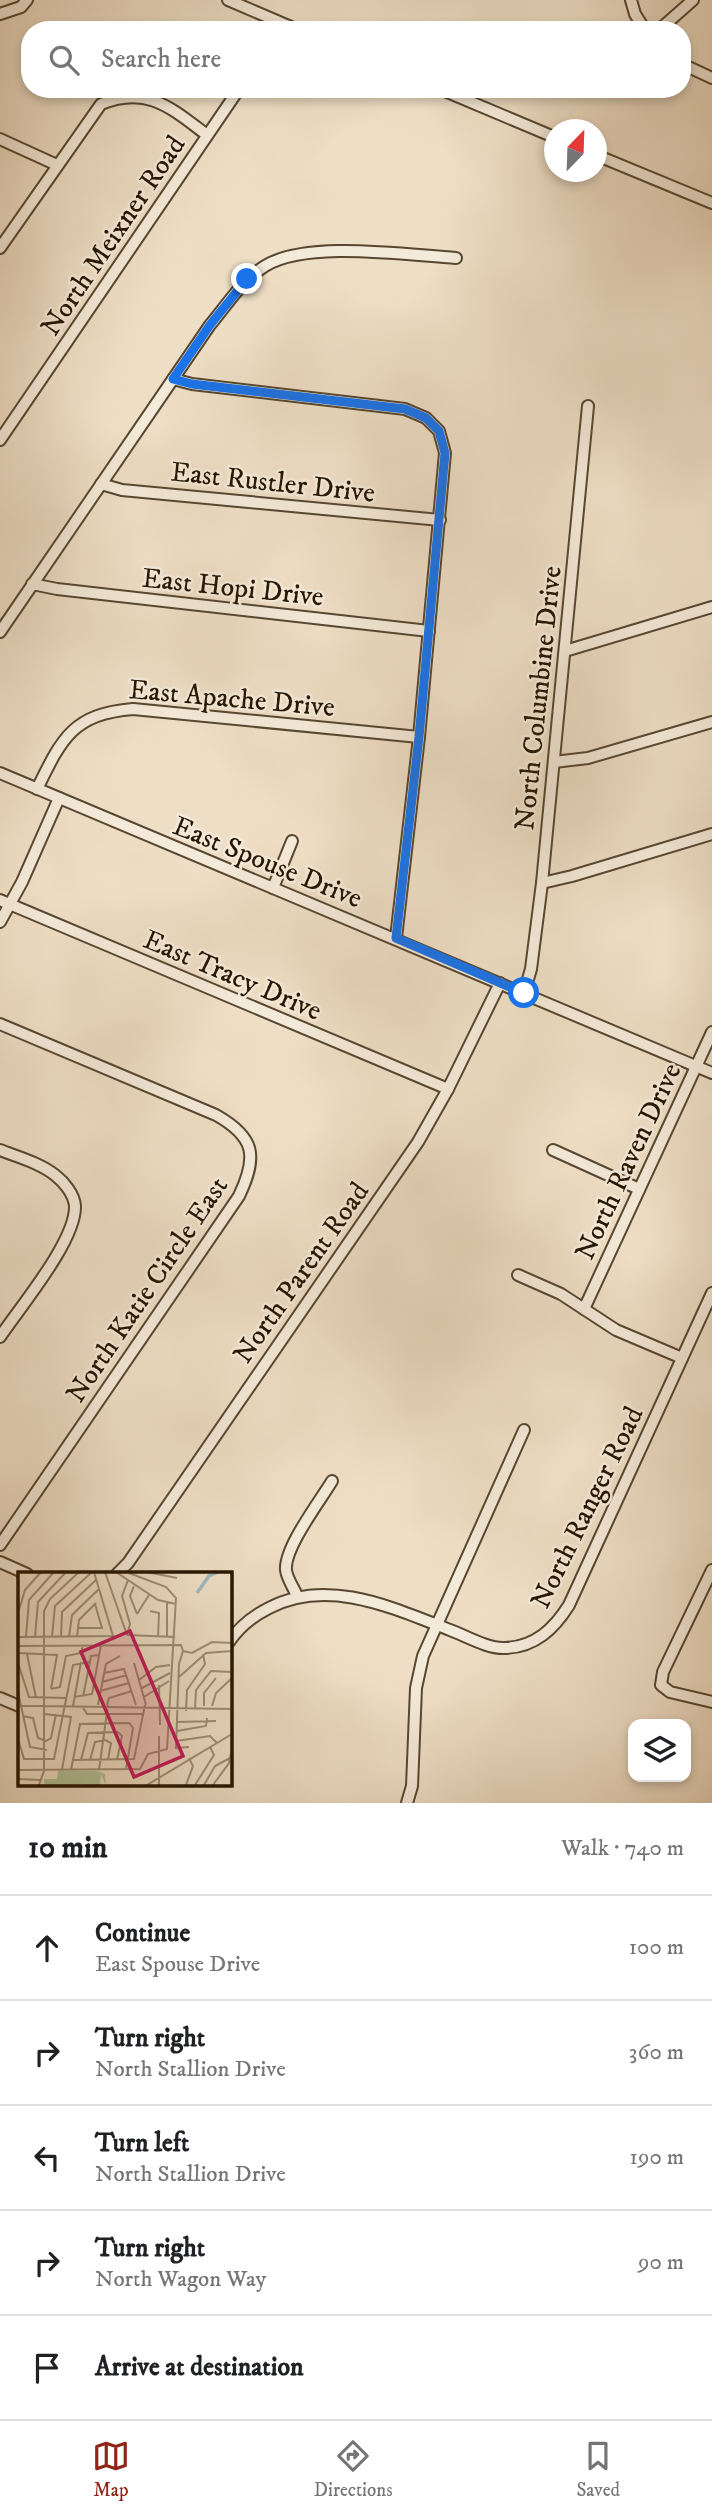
<!DOCTYPE html>
<meta charset="utf-8">
<style>
:root{--surface:#fff;--page:#f6f6f6;--text:#202124;--muted:#757577;--line:#e0e0e0;--accent:#8f2418}
body{margin:0;font-family:"IM FELL DW Pica",serif;background:var(--page);color:var(--text)}
.controls{position:absolute;right:21px;bottom:21px;display:grid;overflow:hidden;border-radius:14px;box-shadow:0 4px 10px #0003}
.controls button{width:63px;height:63px;display:grid;place-items:center;padding:0;border:0;border-bottom:2px solid var(--line);background:var(--surface);color:var(--text);font:35px sans-serif}
.compass{position:absolute;left:544px;top:119px;width:63px;height:63px;border-radius:50%;background:var(--surface);box-shadow:0 4px 10px #0003;rotate:23deg}
.stop{position:absolute;width:21px;height:21px;margin:-16px;border:5px solid #1a73e8;border-radius:50%;background:#fff}
.stop.end{background:#1a73e8;border-color:#fff;box-shadow:0 2px 7px #0008}
.list{margin:0;padding:0;list-style:none}
h2{display:flex;justify-content:space-between;align-items:center;height:91px;margin:0;padding:0 28px;font-size:30px}
h2 small{font-size:23px;font-weight:400;color:var(--muted)}
.list li{display:grid;grid-template-columns:46px 1fr auto;gap:21px;align-items:center;box-sizing:border-box;height:105px;padding:0 28px;border-top:2px solid var(--line)}
.list b{display:block;font-size:26px;white-space:nowrap}
.list p{margin:0;font-size:23px;white-space:nowrap;color:var(--muted)}
.list em{font-size:23px;font-style:normal;color:var(--muted)}
.icon{flex:none;width:38px;height:38px;fill:none;stroke:currentColor;stroke-width:2;stroke-linecap:round;stroke-linejoin:round}
.map{position:relative;flex:none;width:712px;height:1803px;overflow:hidden}
.search{position:absolute;background:var(--surface);box-shadow:0 4px 10px #0003;left:21px;right:21px;top:21px;height:77px;display:flex;align-items:center;gap:18px;box-sizing:border-box;padding:0 24px;border-radius:28px;color:var(--muted);font-size:26px}
.sheet{height:616px;background:var(--surface)}
nav{display:flex;justify-content:space-around;align-items:center;box-sizing:border-box;height:98px;border-top:2px solid var(--line);background:var(--surface);font-size:19px;color:var(--muted)}
nav a{display:grid;justify-items:center;gap:4px}
nav .on{color:var(--accent)}
.map>svg:first-child{display:block}
.lines{fill:none;stroke-linecap:round;stroke-linejoin:round}
.minor-casing{stroke:#574731;stroke-width:14}
.minor{stroke:#f4ead9;stroke-width:10}
.route{stroke:#1a73e8;stroke-width:9}
.labels{text-anchor:middle;stroke-width:5;stroke-linejoin:round;paint-order:stroke}
.street-label{font-size:28px;fill:#251500;stroke:#f4ead9}
.inset-river{fill:none;stroke:#9fb9c0;stroke-width:3.5}
.inset-road{fill:none;stroke:#9e8e76;stroke-width:2}
.view{fill:#c2185b;fill-opacity:0.15;stroke:#c2185b;stroke-width:3.5}
.inset-edge{fill:none;stroke:#251500;stroke-width:3.5}
</style>
<div class="map">
<svg width="712" height="1803" viewBox="0 0 712 1803">
<rect width="100%" height="100%" fill="#eedec5"/>
<filter id="stains"><feTurbulence type="fractalNoise" baseFrequency=".00286" numOctaves="4"/><feColorMatrix values="0 0 0 0 .2 0 0 0 0 .09 0 0 0 0 .02 0 0 0 .5 -.17"/></filter>
<radialGradient id="worn" r=".72"><stop offset=".6" stop-color="#630" stop-opacity="0"/><stop offset="1" stop-color="#630" stop-opacity=".3"/></radialGradient>
<g class="lines">
<g class="minor-casing">
<g id="minor">
<path d="M228 0 298 30"/>
<path d="M631 0 635 14 645 30"/>
<path d="M0 14 21 7 27 0"/>
<path d="M659 30 693 0"/>
<path d="M682 64 712 78"/>
<path d="M440 89 554 137"/>
<path d="M0 139 57 165"/>
<path d="M596 155 712 203"/>
<path d="M0 248 101 104C147 85 171 108 207 135"/>
<path d="M173 379 192 384 405 409 426 418 439 431 445 453 419 737 396 938"/>
<path d="M0 440 239 89"/>
<path d="M101 484 122 490 440 520"/>
<path d="M32 584 57 589 429 631"/>
<path d="M0 632 210 325C227 305 242 280 265 266 307 240 406 255 456 258"/>
<path d="M565 651 712 607"/>
<path d="M554 762 588 758 712 722"/>
<path d="M0 773 712 1073"/>
<path d="M37 789C62 738 73 714 133 709L419 737"/>
<path d="M542 883 572 876 712 834"/>
<path d="M273 888 292 841"/>
<path d="M0 900 448 1089"/>
<path d="M0 922 22 882 59 798"/>
<path d="M524 993 531 969 542 883 588 406"/>
<path d="M0 1024 216 1115C255 1137 258 1156 239 1196L0 1545"/>
<path d="M0 1150C18 1157 40 1163 55 1175 64 1182 74 1194 75 1206 76 1241 20 1307 0 1337"/>
<path d="M553 1150 639 1189"/>
<path d="M518 1275 561 1294 616 1330 682 1358"/>
<path d="M584 1309 712 1032"/>
<path d="M0 1562 27 1574"/>
<path d="M712 1570 663 1672 661 1685 670 1692 712 1702"/>
<path d="M117 1574 128 1563 418 1142 448 1089 500 983"/>
<path d="M297 1596C294 1588 287 1579 286 1570 284 1548 320 1501 332 1481"/>
<path d="M229 1642C240 1626 253 1616 269 1608 328 1577 393 1608 450 1630 466 1636 488 1649 505 1648 535 1647 554 1629 569 1605L712 1293"/>
<path d="M0 1698 19 1706"/>
<path d="M407 1803 412 1786 416 1688 423 1656 524 1430"/>
</g>
</g>
<use href="#minor" class="minor"/>
</g>
<g class="lines">
<path class="route" d="M247 279 210 325 173 379 192 384 405 409 426 418 439 431 445 453 419 737 396 938 524 993"/>
</g>
<g class="labels">
<g class="street-label">
<text transform="translate(112 235) rotate(-56)" y="10">North Meixner Road</text>
<text transform="translate(273 481) rotate(6)" y="10">East Rustler Drive</text>
<text transform="translate(233 586) rotate(6)" y="10">East Hopi Drive</text>
<text transform="translate(232 697) rotate(5)" y="10">East Apache Drive</text>
<text transform="translate(537 698) rotate(-84)" y="10">North Columbine Drive</text>
<text transform="translate(268 861) rotate(22)" y="10">East Spouse Drive</text>
<text transform="translate(233 974) rotate(23)" y="10">East Tracy Drive</text>
<text transform="translate(627 1161) rotate(-65)" y="10">North Raven Drive</text>
<text transform="translate(300 1272) rotate(-55)" y="10">North Parent Road</text>
<text transform="translate(146 1289) rotate(-56)" y="10">North Katie Circle East</text>
<text transform="translate(586 1507) rotate(-64)" y="10">North Ranger Road</text>
</g>
</g>
<g transform="translate(18 1572)">
<rect width="214" height="214" fill="#eedec5"/>
<path d="M40 199H80L87 202 88 213 83 203 82 213H26V207H39Z" fill="#b2c29a"/>
<path class="inset-river" d="M179 21 191 4 200 0"/>
<path class="inset-road" d="M87 0 109 63M98 0 140 28 158 32M128 0 159 6M116 14 112 24 119 42M132 39 141 41 140 65M0 41 7 18 23 0M119 42 131 23M60 56H84L77 32M109 63 112 52 104 24 110 8M109 63 157 65M149 64V31M0 65 95 64 76 0M8 65 11 28 36 0M17 65 20 30 48 0M34 65 37 34 74 0M43 65 44 40 78 8M51 65 54 43 81 17M59 65 61 48 78 31M0 74 163 73 165 79M165 79 161 92 158 176 171 175M165 79 174 81 194 70 214 71M0 81 39 83 33 117M9 82 18 126M0 91 11 125 48 126M116 91 128 133M86 101 106 97 118 133M160 106 188 81 214 79M121 108 138 95 152 93M84 110 109 103M141 113 142 153M124 116 152 101M33 117 42 115 48 84 63 81 65 73M82 119 111 111M0 120 12 175 29 178M56 125 74 122 83 73M65 125 73 84 81 83M126 125 151 109M80 133 88 92 102 84M89 133 91 126 114 119M0 134H26M26 134 212 137M55 134 63 90M64 134 69 142H126M186 134V121L198 106M194 134 198 121 214 106M177 137 178 118 193 99 214 100M168 139 169 118 187 92 185 82M26 142 53 145 44 198M5 144 15 146 20 166 28 169 33 166 38 142M159 150 198 149M159 159 188 154 189 146M141 164V213M0 167 6 187H36L55 93 72 90M158 169 192 164 199 171M54 188 116 187 127 133M63 188 70 161 100 160 104 164 99 188M72 188 77 170 87 168 93 171 90 188M0 198 122 197 130 182 149 177 158 26 148 15 111 1M53 198 62 152 111 151 115 156 108 197M81 198 90 133M0 207 22 208M21 213 26 199V39L32 27 61 0M129 213 214 162M168 213 175 194 171 186M177 213 196 183 192 175M186 213 197 194 212 186M195 213 211 191 213 181"/>
<path class="view" d="M112 59 165 184 116 205 63 80Z"/>
<rect width="214" height="214" class="inset-edge"/>
</g>
<rect width="100%" height="100%" filter="url(#stains)"/>
<rect width="100%" height="100%" fill="url(#worn)"/>
</svg>
<div class="controls">
<button><svg class="icon" aria-label="layers" viewBox="0 0 24 24"><path d="M12 4l9 5-9 5-9-5zM3 14l9 5 9-5"/></svg></button>
</div>
<svg class="compass" viewBox="-18 -18 36 36"><path d="M0-13l5 13h-10z" fill="#e53935"/><path d="M0 13l5-13h-10z" fill="#757577"/></svg>
<div class="stop" style="left:524px;top:993px"></div>
<div class="stop end" style="left:247px;top:279px"></div>
<div class="search"><svg class="icon" aria-label="search" viewBox="0 0 24 24"><circle cx="10" cy="10" r="6"/><path d="M15 15l6 6"/></svg>Search here</div>
</div>
<section class="sheet">
<h2>10 min<small>Walk · 740 m</small></h2>
<ul class="list">
<li><svg class="icon" aria-label="ahead" viewBox="0 0 24 24"><path d="M12 20V5M6 11l6-6 6 6"/></svg><div><b>Continue</b><p>East Spouse Drive</p></div><em>100 m</em></li>
<li><svg class="icon" aria-label="right" viewBox="0 0 24 24"><path d="M7 20v-9h11M14 6l5 5-5 5"/></svg><div><b>Turn right</b><p>North Stallion Drive</p></div><em>360 m</em></li>
<li><svg class="icon" aria-label="left" viewBox="0 0 24 24"><path d="M17 20v-9H6M10 6l-5 5 5 5"/></svg><div><b>Turn left</b><p>North Stallion Drive</p></div><em>190 m</em></li>
<li><svg class="icon" aria-label="right" viewBox="0 0 24 24"><path d="M7 20v-9h11M14 6l5 5-5 5"/></svg><div><b>Turn right</b><p>North Wagon Way</p></div><em>90 m</em></li>
<li><svg class="icon" aria-label="arrive" viewBox="0 0 24 24"><path d="M6 21V4h12l-3 4 3 4H6"/></svg><div><b>Arrive at destination</b></div></li>
</ul>
</section>
<nav>
<a class="on"><svg class="icon" aria-label="map" viewBox="0 0 24 24"><path d="M3 6l6-2 6 2 6-2v14l-6 2-6-2-6 2zM9 4v14M15 6v14"/></svg>Map</a>
<a><svg class="icon" aria-label="directions" viewBox="0 0 24 24"><path d="M12 3l9 9-9 9-9-9zM9 14v-3h6M13 9l2 2-2 2"/></svg>Directions</a>
<a><svg class="icon" aria-label="saved" viewBox="0 0 24 24"><path d="M7 4h10v16l-5-4-5 4z"/></svg>Saved</a>
</nav>
